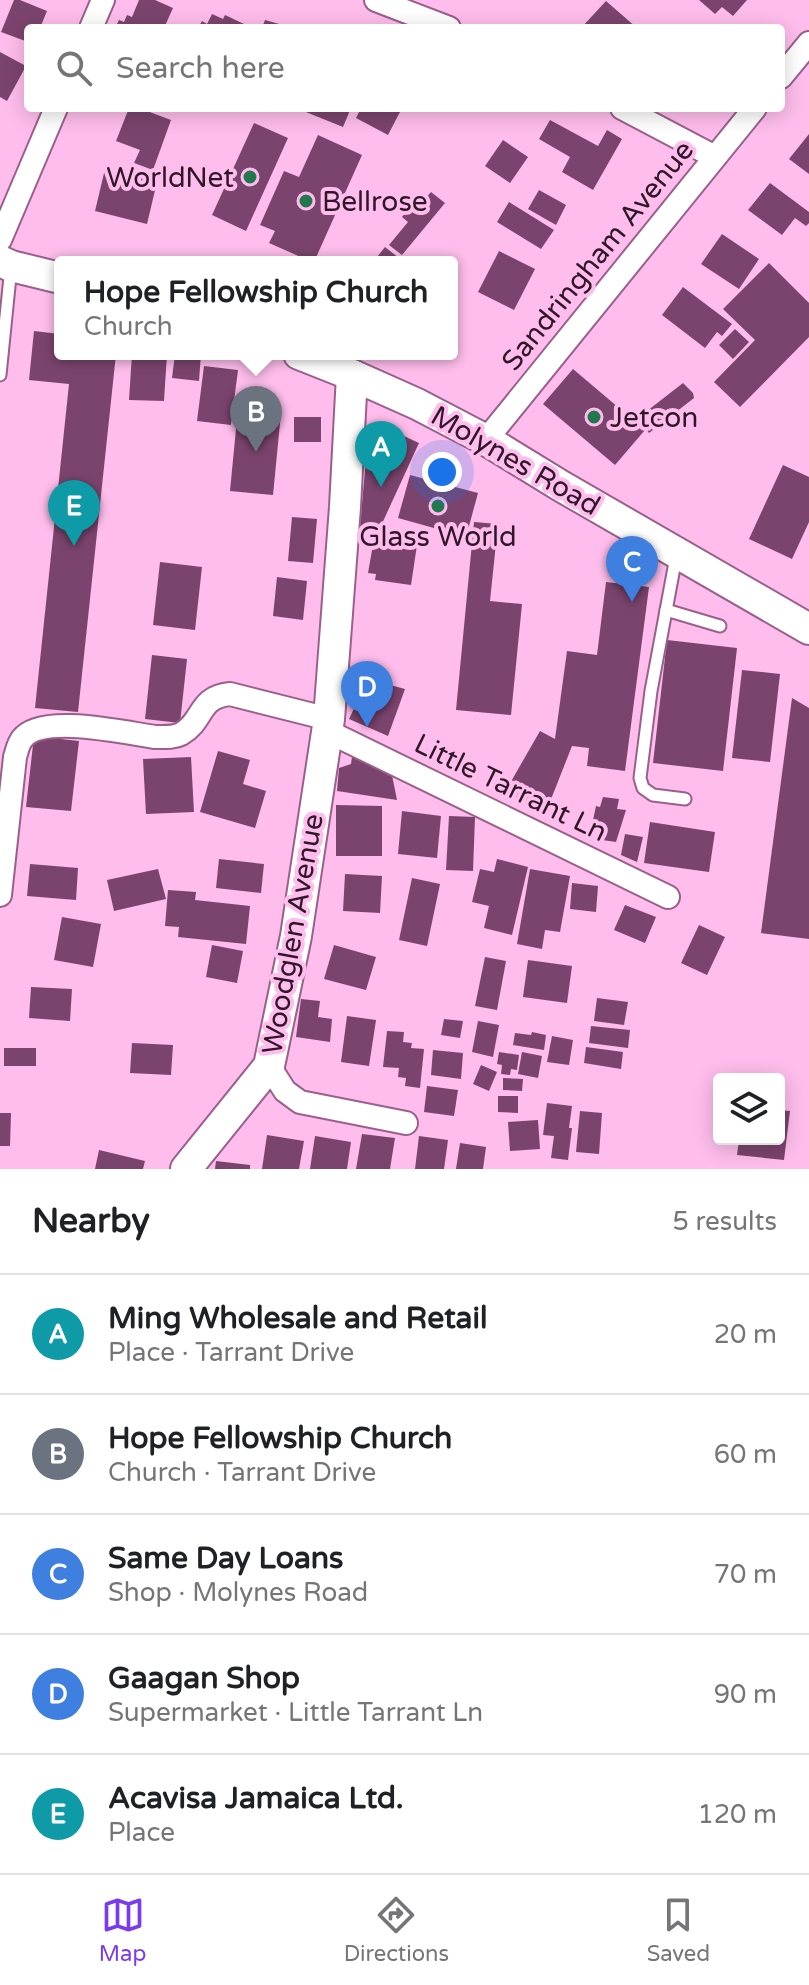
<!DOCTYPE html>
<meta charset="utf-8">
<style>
:root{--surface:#fff;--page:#f2f2f2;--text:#202124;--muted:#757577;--line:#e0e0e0;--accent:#7c3aed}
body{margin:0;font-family:"Varela Round",sans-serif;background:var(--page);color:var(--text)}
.controls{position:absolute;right:24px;bottom:24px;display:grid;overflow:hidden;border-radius:8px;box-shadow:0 4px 20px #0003}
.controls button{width:72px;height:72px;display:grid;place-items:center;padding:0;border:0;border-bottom:2px solid var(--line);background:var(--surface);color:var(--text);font:40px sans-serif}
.you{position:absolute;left:442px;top:472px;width:28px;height:28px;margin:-20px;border:6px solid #fff;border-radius:50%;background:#1a73e8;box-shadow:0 0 0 12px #1a73e833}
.badge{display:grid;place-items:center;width:52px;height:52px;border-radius:50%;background:var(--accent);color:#fff;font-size:26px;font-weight:700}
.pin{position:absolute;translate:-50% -66px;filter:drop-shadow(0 2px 4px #0008)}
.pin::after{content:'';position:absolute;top:42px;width:28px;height:24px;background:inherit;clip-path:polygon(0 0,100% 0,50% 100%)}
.popup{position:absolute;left:54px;top:256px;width:404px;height:104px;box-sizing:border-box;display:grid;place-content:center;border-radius:8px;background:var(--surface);filter:drop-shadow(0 2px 6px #0005);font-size:26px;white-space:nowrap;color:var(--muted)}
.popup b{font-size:30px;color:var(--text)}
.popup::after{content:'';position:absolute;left:50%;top:100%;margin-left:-16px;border:16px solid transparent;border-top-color:var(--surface)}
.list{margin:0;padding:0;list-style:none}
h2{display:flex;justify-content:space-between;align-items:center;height:104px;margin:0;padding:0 32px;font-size:34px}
h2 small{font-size:26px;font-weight:400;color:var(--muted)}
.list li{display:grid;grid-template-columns:52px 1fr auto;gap:24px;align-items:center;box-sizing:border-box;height:120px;padding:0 32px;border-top:2px solid var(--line)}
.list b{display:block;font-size:30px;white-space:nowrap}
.list p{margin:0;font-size:26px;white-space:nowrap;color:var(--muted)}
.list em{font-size:26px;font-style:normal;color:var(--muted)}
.icon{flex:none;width:44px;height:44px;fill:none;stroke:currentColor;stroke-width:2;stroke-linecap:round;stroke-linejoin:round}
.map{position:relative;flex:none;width:809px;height:1169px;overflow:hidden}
.search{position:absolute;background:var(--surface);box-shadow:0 4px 20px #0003;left:24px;right:24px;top:24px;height:88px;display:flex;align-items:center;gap:20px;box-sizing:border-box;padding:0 28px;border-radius:8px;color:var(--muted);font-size:30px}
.sheet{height:704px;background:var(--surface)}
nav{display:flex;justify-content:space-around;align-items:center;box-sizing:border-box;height:112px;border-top:2px solid var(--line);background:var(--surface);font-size:22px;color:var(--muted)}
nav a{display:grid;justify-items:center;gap:4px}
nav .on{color:var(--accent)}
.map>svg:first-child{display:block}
.building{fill:#7b446e}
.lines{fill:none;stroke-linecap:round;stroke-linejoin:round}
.lane-casing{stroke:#9a608c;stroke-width:15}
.street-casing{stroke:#9a608c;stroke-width:26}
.secondary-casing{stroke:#9a608c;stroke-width:34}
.lane{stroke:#fff;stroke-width:11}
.street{stroke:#fff;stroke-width:22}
.secondary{stroke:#fff;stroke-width:30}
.poi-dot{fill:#21784c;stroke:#febdec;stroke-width:3}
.labels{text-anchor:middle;stroke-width:8;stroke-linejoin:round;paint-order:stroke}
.poi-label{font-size:28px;fill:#2f1729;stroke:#febdec;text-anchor:start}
.street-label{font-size:28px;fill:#2f1729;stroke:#febdec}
</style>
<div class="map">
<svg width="809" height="1169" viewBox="0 0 809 1169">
<rect width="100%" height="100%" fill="#febdec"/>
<g class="building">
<path d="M14 0H20L47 11 40 28H28V42L1 32Z"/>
<path d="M139 0H155L173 8 164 28H115L119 20 124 22 127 15 132 17Z"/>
<path d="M699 0H747L733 16 722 7 715 14Z"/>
<path d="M606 1 637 28H581Z"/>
<path d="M212 14 223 19 225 15 244 24 243 28H198L202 21 207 24Z"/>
<path d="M265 20 290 27 289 28H262Z"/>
<path d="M0 52 26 66 7 101 0 97Z"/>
<path d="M129 108H139L171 120 153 170 134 163 140 150 116 141Z"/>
<path d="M296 108H351L343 127Z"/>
<path d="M361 108H402L388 135 356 118Z"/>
<path d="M550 120 598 146 607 130 622 139 593 190 562 172 570 157 539 139Z"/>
<path d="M254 123 288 138 246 231 212 215Z"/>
<path d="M809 134V174L789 159Z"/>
<path d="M318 135 362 155 314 262H312L269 243 275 231 260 225 284 171 299 177Z"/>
<path d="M503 140 528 157 510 183 485 166Z"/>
<path d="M105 169 157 182 147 224 95 211Z"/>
<path d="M770 183 809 212V223L806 226 795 218 782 235 748 210Z"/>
<path d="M539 190 566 205 556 225 528 209Z"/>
<path d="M431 192 445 203 402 255 389 245 408 222 402 217 412 205 417 208Z"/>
<path d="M509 202 554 230 541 249 497 222Z"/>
<path d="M722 234 759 259 739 289 701 264Z"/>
<path d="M385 247 399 258 396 262H373Z"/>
<path d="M499 251 535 269 514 310 478 292Z"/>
<path d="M769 263 809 303V337L740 407 714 382 755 340 723 309Z"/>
<path d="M683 287 732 324 722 336 717 332 705 348 662 315Z"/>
<path d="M735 329 749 342 733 359 719 345Z"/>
<path d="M34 331 60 334V354H116L78 712 35 708 69 384 29 380Z"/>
<path d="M132 354H167L164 401 129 400Z"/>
<path d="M175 354H201L199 381 172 378Z"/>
<path d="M204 366 238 370 231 425 197 421Z"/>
<path d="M573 369 645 430 615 465 543 404Z"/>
<path d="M683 383 693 393 694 398 649 433 638 418Z"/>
<path d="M238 408 281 413 273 495 230 491Z"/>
<rect x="294" y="417" width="27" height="25"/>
<path d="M378 424 419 443 380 528 360 526 367 448Z"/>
<path d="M783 465 809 477V522L792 559 749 539Z"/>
<path d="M410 475 478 493 466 537 398 518Z"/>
<path d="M292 517 317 519 313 563 288 561Z"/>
<path d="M474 522 498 524 490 601 522 604 511 715 456 710Z"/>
<path d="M374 539 417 545 411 585 375 580 376 574 368 573Z"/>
<path d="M160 562 202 567 195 630 153 625Z"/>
<path d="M277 577 307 581 303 620 273 616Z"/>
<path d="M606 582 649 587 625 771 587 766 589 748 572 746 546 812 505 792 540 731 555 739 567 651 597 655Z"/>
<path d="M667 640 737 648 723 771 653 763Z"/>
<path d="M152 655 187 659 180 723 145 719Z"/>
<path d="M742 670 780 674 770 762 732 758Z"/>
<path d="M368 679 405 689 388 736 349 719Z"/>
<path d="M792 698 809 708V939L761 933Z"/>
<path d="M34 736 79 741 71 811 26 807Z"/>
<path d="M353 750 390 765 397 800 337 791 339 768 351 764Z"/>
<path d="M218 751 250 760 243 784 266 791 255 828 200 812Z"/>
<path d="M191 757 194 812 146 814 143 759Z"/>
<path d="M603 797 619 799 617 809 626 810 616 842 595 839 598 822 593 820 596 806 600 807Z"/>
<path d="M336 805 382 806V856H336Z"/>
<path d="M402 811 441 816 437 858 398 854Z"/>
<path d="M449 816 475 817 473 871 446 870Z"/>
<path d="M650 822 715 832 709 872 644 863Z"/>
<path d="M625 834 643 837 637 862 621 855Z"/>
<path d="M219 859 264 864 261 893 216 888Z"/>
<path d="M497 859 528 867 512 935 484 928 489 906 472 902 480 869 494 872Z"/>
<path d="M30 864 78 868 76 900 27 896Z"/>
<path d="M158 869 166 899 114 911 107 880Z"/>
<path d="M530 869 570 876 560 932 545 930 542 949 517 944Z"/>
<path d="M345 874 382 876 380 913 343 911Z"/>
<path d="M412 878 440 884 427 946 399 940Z"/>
<path d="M572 883 598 886 596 912 570 909Z"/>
<path d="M168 890 196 892 195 900 250 906 246 944 178 937 179 927 165 926Z"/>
<path d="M625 905 656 917 645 943 614 930Z"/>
<path d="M62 917 101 924 93 967 54 960Z"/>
<path d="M699 925 725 937 707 975 681 963Z"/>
<path d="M212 945 243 951 237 983 206 977Z"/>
<path d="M334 945 376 957 366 990 324 979Z"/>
<path d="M485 957 506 961 497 1010 475 1006Z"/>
<path d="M528 960 572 966 567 1003 523 997Z"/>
<path d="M31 987 72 989 70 1021 29 1018Z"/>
<path d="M597 998 628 1002 624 1025 594 1021Z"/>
<path d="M301 999 320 1001 318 1017 332 1019 330 1042 296 1037Z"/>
<path d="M347 1016 376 1020 369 1066 341 1062Z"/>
<path d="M444 1019 463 1021 460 1038 441 1035Z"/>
<path d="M478 1021 499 1025 493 1057 472 1052Z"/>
<path d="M591 1026 630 1030 628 1048 589 1043Z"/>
<path d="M387 1031 404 1032 403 1042 412 1043 411 1048 424 1049 420 1088 405 1086 406 1078 398 1077 399 1068 383 1067Z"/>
<path d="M532 1032 546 1035 544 1050 513 1045 515 1033 531 1035Z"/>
<path d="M552 1036 573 1040 569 1065 547 1062Z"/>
<path d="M132 1043 173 1045 171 1075 130 1073Z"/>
<path d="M586 1047 623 1052 621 1069 584 1063Z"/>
<rect x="4" y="1048" width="32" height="18"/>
<path d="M433 1050 463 1053 461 1079 431 1075Z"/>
<path d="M499 1052 519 1055 517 1070 511 1069 510 1075 501 1074 502 1065 497 1064Z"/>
<path d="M522 1052 542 1056 538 1078 518 1074Z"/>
<path d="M481 1065 497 1072 489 1091 473 1084Z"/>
<path d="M503 1078 523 1079 522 1091 503 1090Z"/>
<path d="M427 1086 458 1090 454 1116 424 1112Z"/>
<path d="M498 1096H518V1113L498 1112Z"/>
<path d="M547 1103 572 1106 569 1128H572L568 1160 551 1158 554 1136 543 1135Z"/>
<path d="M779 1110 790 1111 784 1160 737 1155 739 1139H779Z"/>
<path d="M580 1111 602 1113 599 1154 576 1152Z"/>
<path d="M0 1113H11L10 1146H0Z"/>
<path d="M538 1120 540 1149 510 1151 508 1122Z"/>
<path d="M362 1134 395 1138 390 1169H356Z"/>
<path d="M267 1135 304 1141 299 1169H262Z"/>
<path d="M315 1136 351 1142 347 1169H310Z"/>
<path d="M419 1136 448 1140 444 1169H415Z"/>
<path d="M460 1143 486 1147 483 1169H456Z"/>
<path d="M99 1150 145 1161 143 1169H95Z"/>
<path d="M216 1161 250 1165V1169H215Z"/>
</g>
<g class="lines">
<g class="lane-casing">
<g id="lane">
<path d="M0 375 11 267"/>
<path d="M676 557 651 691 640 778 643 788 653 795 685 799"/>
<path d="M666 610 720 626"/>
</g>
</g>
<g class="street-casing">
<g id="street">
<path d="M376 0 449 28"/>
<path d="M91 28 103 0"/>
<path d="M781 77 809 43"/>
<path d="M622 108 715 157"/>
<path d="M0 240 56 108"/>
<path d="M486 440 755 108"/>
<path d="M327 731 668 897"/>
<path d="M0 895 15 757C17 751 18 744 22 739 41 713 126 733 155 737 164 737 173 738 181 734 204 721 198 697 230 694L329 719"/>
<path d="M269 1066 285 1091 300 1102 406 1123"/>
</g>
</g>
<g class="secondary-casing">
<g id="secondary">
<path d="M0 261 11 266 60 278"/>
<path d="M299 354 352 375 417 404 486 440 561 486 809 629"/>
<path d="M186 1169 269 1066 296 936 329 719 345 507 352 375"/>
</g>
</g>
<use href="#lane" class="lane"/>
<use href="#street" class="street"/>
<use href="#secondary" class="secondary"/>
</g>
<g class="poi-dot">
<circle cx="250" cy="177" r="8"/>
<circle cx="306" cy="201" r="8"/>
<circle cx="594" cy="417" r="8"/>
<circle cx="438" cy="506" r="8"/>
</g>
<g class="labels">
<g class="poi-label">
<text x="234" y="187" text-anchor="end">WorldNet</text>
<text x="322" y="211">Bellrose</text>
<text x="610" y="427">Jetcon</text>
<text x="438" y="546" text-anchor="middle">Glass World</text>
</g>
<g class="street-label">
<text transform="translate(597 255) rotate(-51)" y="10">Sandringham Avenue</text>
<text transform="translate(516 460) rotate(30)" y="10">Molynes Road</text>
<text transform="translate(511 787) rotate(26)" y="10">Little Tarrant Ln</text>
<text transform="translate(292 934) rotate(-80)" y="10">Woodglen Avenue</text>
</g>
</g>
</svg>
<div class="controls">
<button><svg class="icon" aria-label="layers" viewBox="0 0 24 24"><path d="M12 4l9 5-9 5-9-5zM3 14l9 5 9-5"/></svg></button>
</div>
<div class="you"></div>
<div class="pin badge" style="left:381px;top:487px;background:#0f9aa8">A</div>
<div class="pin badge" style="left:256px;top:452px;background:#6b7280">B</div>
<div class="popup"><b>Hope Fellowship Church</b>Church</div>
<div class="pin badge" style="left:632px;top:602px;background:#3f7fe0">C</div>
<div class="pin badge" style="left:367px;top:727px;background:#3f7fe0">D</div>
<div class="pin badge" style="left:74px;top:546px;background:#0f9aa8">E</div>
<div class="search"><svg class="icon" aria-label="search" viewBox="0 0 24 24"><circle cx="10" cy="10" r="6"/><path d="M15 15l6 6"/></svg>Search here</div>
</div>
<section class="sheet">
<h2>Nearby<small>5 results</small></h2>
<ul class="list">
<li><span class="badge" style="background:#0f9aa8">A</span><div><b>Ming Wholesale and Retail</b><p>Place · Tarrant Drive</p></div><em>20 m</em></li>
<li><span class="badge" style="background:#6b7280">B</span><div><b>Hope Fellowship Church</b><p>Church · Tarrant Drive</p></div><em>60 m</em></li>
<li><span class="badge" style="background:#3f7fe0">C</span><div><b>Same Day Loans</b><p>Shop · Molynes Road</p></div><em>70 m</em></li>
<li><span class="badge" style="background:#3f7fe0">D</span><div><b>Gaagan Shop</b><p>Supermarket · Little Tarrant Ln</p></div><em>90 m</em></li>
<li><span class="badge" style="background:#0f9aa8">E</span><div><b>Acavisa Jamaica Ltd.</b><p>Place</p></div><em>120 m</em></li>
</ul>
</section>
<nav>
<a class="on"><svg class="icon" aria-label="map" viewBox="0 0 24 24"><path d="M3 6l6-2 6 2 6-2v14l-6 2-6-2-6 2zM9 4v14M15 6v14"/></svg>Map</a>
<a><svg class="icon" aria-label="directions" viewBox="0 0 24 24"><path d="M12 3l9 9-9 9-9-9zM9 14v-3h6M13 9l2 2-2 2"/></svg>Directions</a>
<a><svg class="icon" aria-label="saved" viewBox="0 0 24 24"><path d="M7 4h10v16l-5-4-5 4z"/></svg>Saved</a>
</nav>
